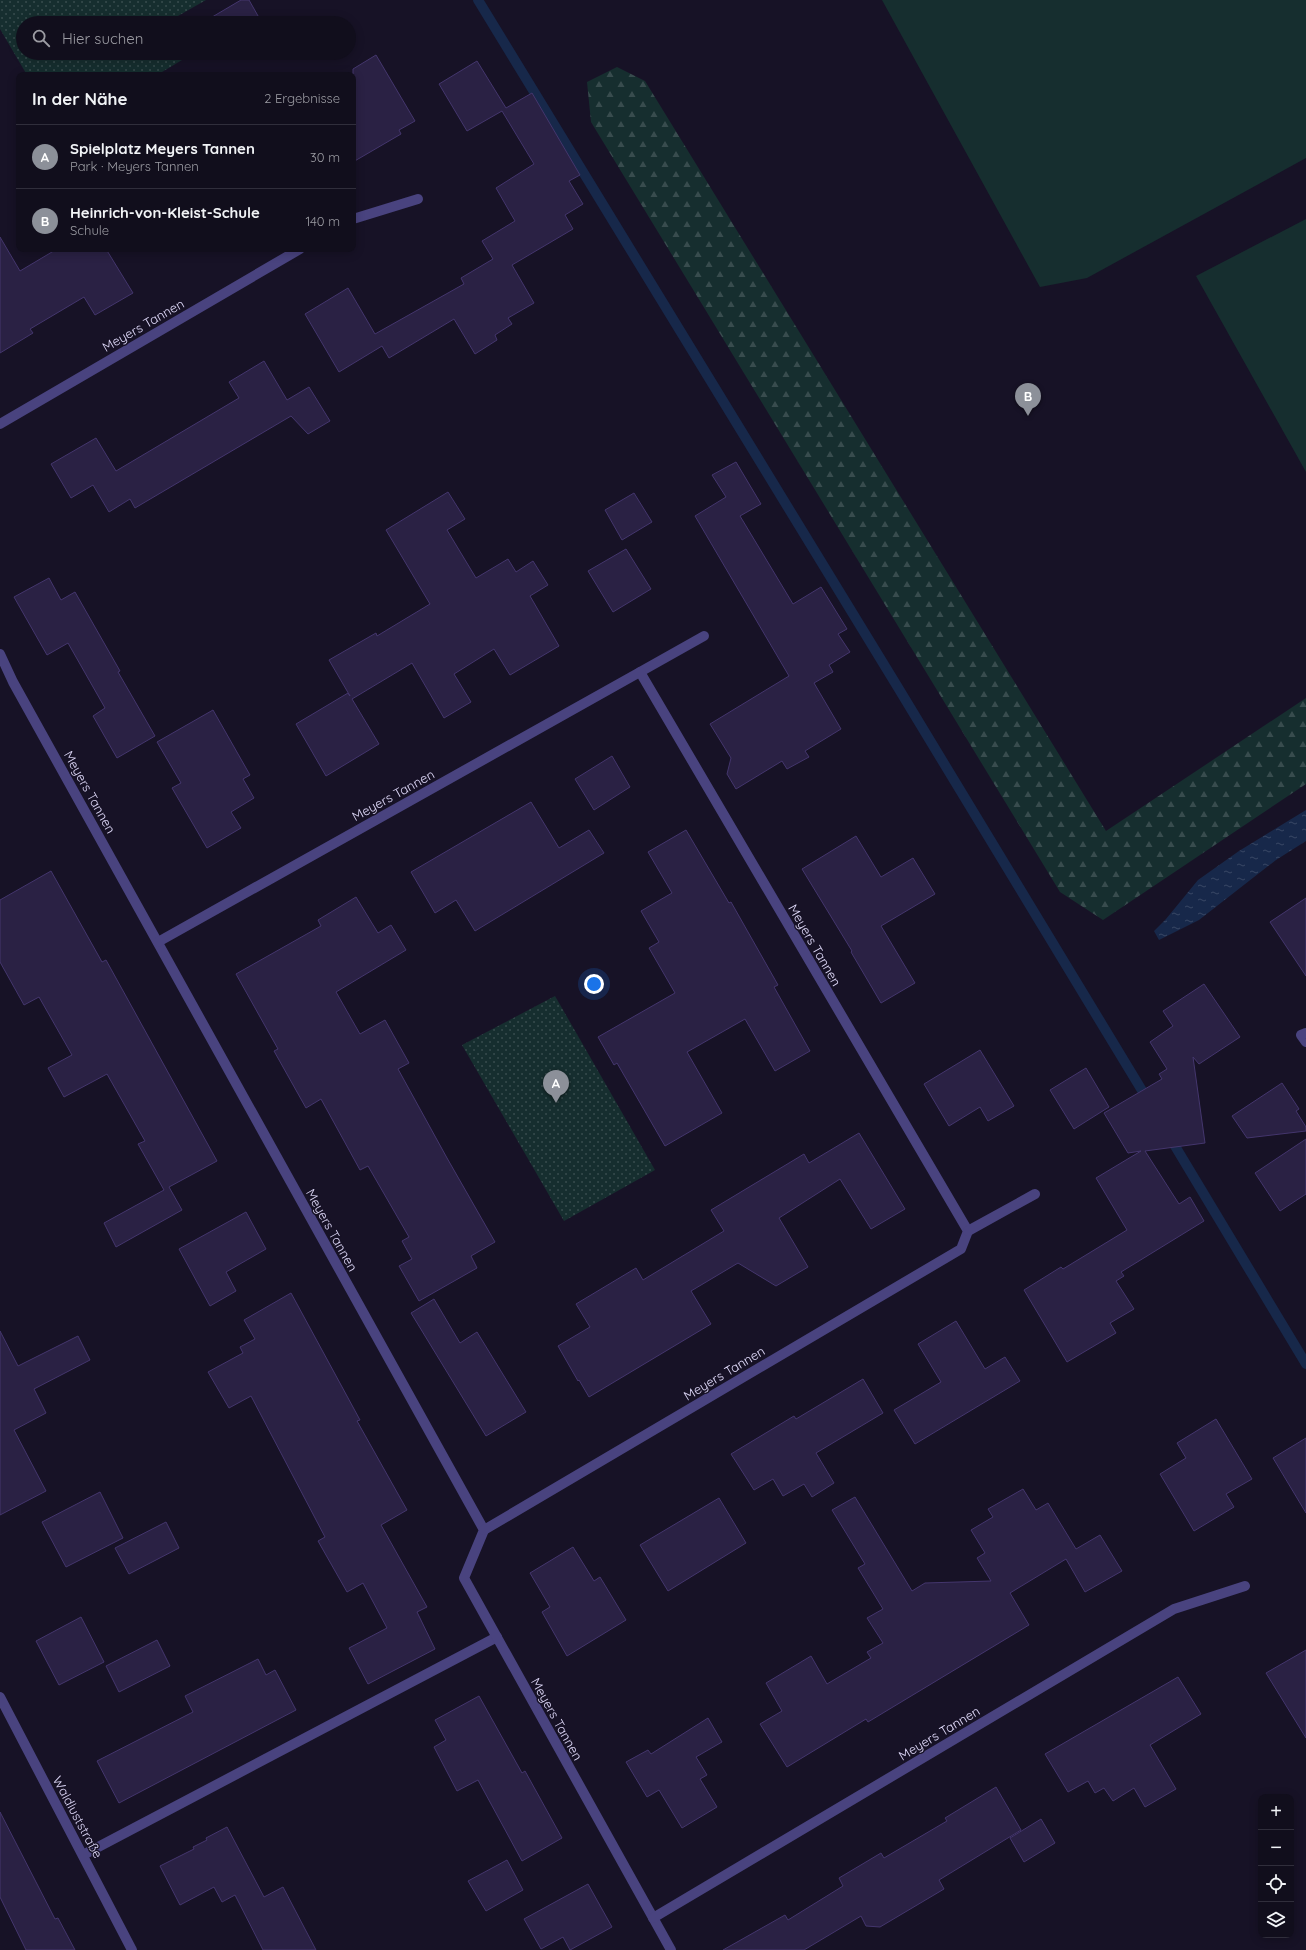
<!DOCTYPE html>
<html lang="de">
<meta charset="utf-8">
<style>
:root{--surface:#110e1c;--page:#1e1c29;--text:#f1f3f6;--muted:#9c9ca3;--line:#302e3b;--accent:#8c9099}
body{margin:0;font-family:Quicksand,sans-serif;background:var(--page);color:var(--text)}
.controls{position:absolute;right:12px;bottom:12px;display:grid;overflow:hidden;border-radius:8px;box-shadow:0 2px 10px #0003}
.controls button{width:36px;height:36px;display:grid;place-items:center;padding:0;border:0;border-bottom:1px solid var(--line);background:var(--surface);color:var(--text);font:20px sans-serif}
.you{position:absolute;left:594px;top:984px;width:14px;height:14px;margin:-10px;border:3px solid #fff;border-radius:50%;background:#1a73e8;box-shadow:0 0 0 6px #1a73e833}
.badge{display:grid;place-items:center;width:26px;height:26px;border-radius:50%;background:var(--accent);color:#fff;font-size:13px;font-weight:700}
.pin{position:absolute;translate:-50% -33px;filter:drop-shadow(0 1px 2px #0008)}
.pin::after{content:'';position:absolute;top:21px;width:14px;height:12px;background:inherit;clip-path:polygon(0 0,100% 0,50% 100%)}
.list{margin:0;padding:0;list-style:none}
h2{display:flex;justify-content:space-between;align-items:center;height:52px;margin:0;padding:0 16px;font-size:17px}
h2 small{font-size:13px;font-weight:400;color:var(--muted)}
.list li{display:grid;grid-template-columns:26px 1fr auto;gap:12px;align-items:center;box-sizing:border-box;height:64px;padding:0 16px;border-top:1px solid var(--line)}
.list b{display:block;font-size:15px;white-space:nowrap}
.list p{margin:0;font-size:13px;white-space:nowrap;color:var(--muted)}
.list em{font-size:13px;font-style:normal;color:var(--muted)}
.icon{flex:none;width:22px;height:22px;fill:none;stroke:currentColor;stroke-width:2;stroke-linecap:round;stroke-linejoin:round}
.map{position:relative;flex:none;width:1306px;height:1950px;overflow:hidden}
.search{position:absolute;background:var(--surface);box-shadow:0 2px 10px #0003;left:16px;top:16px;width:340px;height:44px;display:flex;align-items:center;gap:10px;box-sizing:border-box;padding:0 14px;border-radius:22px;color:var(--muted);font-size:15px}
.panel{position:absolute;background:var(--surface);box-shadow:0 2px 10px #0003;left:16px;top:72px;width:340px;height:180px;border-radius:8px}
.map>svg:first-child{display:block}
.forest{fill:url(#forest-firs)}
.park{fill:url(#park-dots)}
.pitch{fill:#162e2f}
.water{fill:url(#water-ripples)}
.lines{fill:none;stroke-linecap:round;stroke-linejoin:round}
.stream{stroke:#17284a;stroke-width:10}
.building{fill:#2a2144;stroke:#44366d}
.service{stroke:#49437f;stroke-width:10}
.minor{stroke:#49437f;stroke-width:10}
.labels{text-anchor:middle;stroke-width:3;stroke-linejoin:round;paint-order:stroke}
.street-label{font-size:13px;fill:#e1dbfb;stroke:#171226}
</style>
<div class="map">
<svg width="1306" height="1950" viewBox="0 0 1306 1950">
<defs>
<pattern id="forest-firs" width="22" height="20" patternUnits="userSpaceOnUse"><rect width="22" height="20" fill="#162e2f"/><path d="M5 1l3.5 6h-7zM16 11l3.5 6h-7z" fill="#384c4e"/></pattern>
<pattern id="park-dots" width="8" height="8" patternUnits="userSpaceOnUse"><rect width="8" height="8" fill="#162e2f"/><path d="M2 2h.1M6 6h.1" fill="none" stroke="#384c4e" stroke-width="1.8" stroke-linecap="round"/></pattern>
<pattern id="water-ripples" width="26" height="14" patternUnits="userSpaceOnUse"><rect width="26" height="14" fill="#17284a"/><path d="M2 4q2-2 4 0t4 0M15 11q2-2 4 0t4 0" fill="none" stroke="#384765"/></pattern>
</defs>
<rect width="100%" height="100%" fill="#171226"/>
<path class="forest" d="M617 67 645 81 1106 831 1306 698V784L1103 920 1060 892 591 122 587 82Z"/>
<g class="park">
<path d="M0 0H206L171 20 173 23H23V53L192 54 157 75H27L0 29Z"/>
<path d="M555 996 655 1170 564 1221 462 1045Z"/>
</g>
<g class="pitch">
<path d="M882 0H1306V158L1087 278 1040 287Z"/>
<path d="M1306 219V472L1196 276Z"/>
</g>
<path class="water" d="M1306 810V841L1276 860 1199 920 1159 940 1154 931 1166 919 1198 880 1239 851Z"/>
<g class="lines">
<g class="stream">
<path d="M478 0C701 368 928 733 1149 1102"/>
<path d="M1169 1136 1306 1364"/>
</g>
</g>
<g class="building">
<path d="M241 0H249L262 23H202Z"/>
<path d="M376 55 415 121 399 130 401 134 353 162V69Z"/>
<path d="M477 61 506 108 532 93 580 175 569 181 583 204 565 215 573 229 512 265 534 303 508 318 512 324 495 335 497 340 475 354 454 319 389 358 382 346 339 372 305 314 348 288 375 334 464 284 461 278 493 259 482 241 515 221 496 188 534 164 502 111 467 131 439 84Z"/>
<path d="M0 237 20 271 57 249H106L133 293 95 315 84 297 30 329 33 333 0 353Z"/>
<path d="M264 361 287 400 309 387 330 421 308 434 291 416 135 508 130 499 109 512 93 485 71 498 51 464 96 438 116 471 239 398 229 382Z"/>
<path d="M736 462 761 504 740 516 793 604 821 587 847 629 838 634 850 652 829 665 833 672 814 683 841 729 805 751 809 757 787 769 782 761 736 789 727 774 731 758 710 724 789 676 695 516 726 497 712 475Z"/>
<path d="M448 492 465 519 447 530 476 578 508 559 516 572 533 561 548 585 530 596 559 646 510 675 494 649 454 674 471 702 444 718 412 663 352 699 379 744 326 776 296 724 348 693 350 696 329 660 376 633 377 636 430 604 386 530Z"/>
<path d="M634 493 652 522 622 540 605 510Z"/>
<path d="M626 549 651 589 613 612 588 571Z"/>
<path d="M49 578 61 600 75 592 120 671 118 672 155 736 117 758 93 716 105 708 68 643 47 655 14 597Z"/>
<path d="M213 710 250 775 243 779 254 798 231 812 241 828 207 848 172 788 181 783 157 742Z"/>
<path d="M612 756 630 787 594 810 575 779Z"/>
<path d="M531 802 559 848 589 830 604 853 475 931 456 900 435 913 411 872Z"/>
<path d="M686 830 729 903 731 902 778 985 774 987 810 1051 775 1071 745 1019 687 1052 722 1113 665 1146 617 1063 614 1065 598 1037 675 993 649 948 659 942 641 911 672 893 648 852Z"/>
<path d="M856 836 881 877 913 858 935 894 881 926 915 983 881 1003 851 952 852 951 802 869Z"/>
<path d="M51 871 102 962 106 960 217 1161 169 1187 182 1210 116 1247 104 1223 164 1190 138 1144 145 1141 107 1074 64 1097 48 1068 72 1055 39 997 24 1005 0 962V900Z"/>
<path d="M356 897 378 933 391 925 406 950 336 992 360 1034 385 1020 409 1063 398 1069 447 1158 495 1242 471 1256 477 1268 419 1301 399 1266 412 1259 402 1241 409 1237 368 1166 360 1170 321 1099 306 1108 274 1051 278 1049 236 974 321 926 318 920Z"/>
<path d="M1306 898V976L1270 922Z"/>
<path d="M1204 984 1240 1037 1199 1064 1193 1057 1205 1143 1145 1151 1179 1204 1190 1197 1204 1221 1121 1272 1124 1276 1116 1281 1134 1309 1110 1323 1116 1333 1067 1362 1024 1290 1061 1267 1063 1269 1127 1230 1096 1178 1141 1151 1128 1153 1104 1113 1162 1079 1159 1074 1167 1069 1150 1042 1173 1026 1163 1011Z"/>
<path d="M980 1050 1014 1106 988 1121 980 1107 949 1126 924 1084Z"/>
<path d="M1086 1068 1109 1107 1074 1129 1050 1090Z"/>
<path d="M1282 1083 1299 1109 1296 1111 1306 1127V1131L1247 1138 1232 1116Z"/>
<path d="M859 1133 905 1209 871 1229 840 1179 779 1218 808 1267 776 1286 738 1263 691 1291 711 1324 589 1397 579 1380 578 1381 558 1346 590 1327 576 1304 636 1268 643 1280 724 1231 711 1210 804 1154 809 1163Z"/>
<path d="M1306 1139V1194L1280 1211 1255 1173Z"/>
<path d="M246 1212 266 1249 226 1272 236 1291 210 1306 179 1249Z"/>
<path d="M291 1293 360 1420 357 1421 407 1510 381 1525 427 1607 417 1612 435 1649 368 1684 349 1648 387 1628 363 1583 347 1592 318 1541 325 1537 251 1396 229 1408 208 1372 243 1353 240 1347 255 1339 244 1320Z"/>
<path d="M434 1299 460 1343 477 1332 526 1412 486 1436 411 1313Z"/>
<path d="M956 1321 985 1369 1005 1357 1020 1381 915 1444 894 1410 941 1382 918 1344Z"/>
<path d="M0 1331 18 1366 78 1336 90 1360 34 1389 46 1413 14 1430 46 1491 0 1515Z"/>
<path d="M863 1379 883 1413 816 1453 834 1483 812 1497 804 1484 783 1496 773 1479 754 1490 731 1454 794 1416 796 1419Z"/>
<path d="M1216 1419 1252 1479 1226 1494 1234 1507 1194 1531 1160 1474 1186 1458 1177 1443Z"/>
<path d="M1306 1438V1513L1273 1458Z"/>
<path d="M1023 1489 1036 1510 1048 1503 1076 1549 1100 1535 1122 1571 1085 1592 1066 1559 1010 1593 1029 1625 868 1722 866 1719 787 1767 760 1724 782 1711 766 1683 811 1656 827 1684 871 1658 867 1652 883 1643 867 1618 883 1609 858 1568 865 1564 832 1510 855 1497 912 1591 925 1583 991 1581 977 1558 985 1553 971 1530 993 1517 988 1509Z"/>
<path d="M100 1492 123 1538 66 1567 42 1522Z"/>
<path d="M719 1498 746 1543 668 1591 640 1545Z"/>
<path d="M166 1522 179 1548 129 1574 115 1548Z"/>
<path d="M573 1547 594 1581 600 1577 626 1620 567 1656 542 1612 550 1607 530 1573Z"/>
<path d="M81 1617 104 1662 59 1685 36 1641Z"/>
<path d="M157 1640 170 1666 119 1692 106 1666Z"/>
<path d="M1306 1650V1738L1266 1673Z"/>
<path d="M258 1659 266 1675 275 1670 296 1710 119 1803 97 1761 193 1712 185 1696Z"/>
<path d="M1178 1677 1201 1714 1150 1745 1176 1789 1145 1807 1134 1788 1113 1801 1104 1788 1095 1793 1088 1781 1068 1792 1045 1754Z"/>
<path d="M479 1696 522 1773 525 1771 562 1838 522 1861 478 1780 457 1791 434 1747 446 1740 435 1720Z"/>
<path d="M708 1718 722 1742 696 1757 707 1775 700 1779 717 1807 682 1828 659 1790 647 1797 626 1762 648 1750 651 1754Z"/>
<path d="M996 1787 1021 1830 939 1880 944 1889 880 1927 866 1926 861 1916 804 1950H723L785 1915 788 1920 843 1886 839 1878 881 1853 884 1858 947 1821 945 1818Z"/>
<path d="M0 1812 55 1919 58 1918 75 1950H26L0 1897Z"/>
<path d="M1041 1819 1055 1843 1024 1862 1010 1838Z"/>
<path d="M227 1827 264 1897 283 1887 316 1950H263L235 1895 222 1902 214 1887 180 1905 160 1866 194 1849 193 1847 207 1840 206 1838Z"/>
<path d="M507 1860 523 1890 486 1911 468 1881Z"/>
<path d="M588 1884 612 1927 570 1950 563 1937 541 1949 524 1919Z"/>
</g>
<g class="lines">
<path class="service" d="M83 1855 497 1637"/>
<g class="minor">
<path d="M353 219 418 199"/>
<path d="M0 424 300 249"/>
<path d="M0 654 13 682 484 1530 464 1578 671 1950"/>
<path d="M640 672 704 636"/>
<path d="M158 942 640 672 968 1231 961 1249 484 1530"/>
<path d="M1306 1033 1301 1035 1306 1042"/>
<path d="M968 1231 1035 1194"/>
<path d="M0 1697 132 1950"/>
<path d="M653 1918 1174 1609 1245 1586"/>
</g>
</g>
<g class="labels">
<g class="street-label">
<text transform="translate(143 325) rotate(-30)" y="5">Meyers Tannen</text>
<text transform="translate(90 792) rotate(61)" y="5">Meyers Tannen</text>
<text transform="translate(393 795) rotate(-29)" y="5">Meyers Tannen</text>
<text transform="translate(815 945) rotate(60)" y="5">Meyers Tannen</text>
<text transform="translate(332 1230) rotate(61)" y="5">Meyers Tannen</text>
<text transform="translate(724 1373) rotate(-31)" y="5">Meyers Tannen</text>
<text transform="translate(557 1719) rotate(61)" y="5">Meyers Tannen</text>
<text transform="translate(939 1733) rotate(-31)" y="5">Meyers Tannen</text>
<text transform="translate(78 1817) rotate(62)" y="5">Waldluststraße</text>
</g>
</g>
</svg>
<div class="controls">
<button>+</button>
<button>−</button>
<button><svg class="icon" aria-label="locate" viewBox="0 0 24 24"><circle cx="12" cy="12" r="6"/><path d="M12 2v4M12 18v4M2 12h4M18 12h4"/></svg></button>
<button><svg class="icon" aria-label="layers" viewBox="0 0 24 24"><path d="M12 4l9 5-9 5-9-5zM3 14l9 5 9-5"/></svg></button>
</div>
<div class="you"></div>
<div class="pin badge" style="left:556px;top:1103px">A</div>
<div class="pin badge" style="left:1028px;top:416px">B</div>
<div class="search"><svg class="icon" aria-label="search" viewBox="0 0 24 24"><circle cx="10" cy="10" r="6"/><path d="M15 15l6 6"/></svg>Hier suchen</div>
<section class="panel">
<h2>In der Nähe<small>2 Ergebnisse</small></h2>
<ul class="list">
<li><span class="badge">A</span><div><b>Spielplatz Meyers Tannen</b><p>Park · Meyers Tannen</p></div><em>30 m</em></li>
<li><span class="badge">B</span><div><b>Heinrich-von-Kleist-Schule</b><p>Schule</p></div><em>140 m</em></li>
</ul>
</section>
</div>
